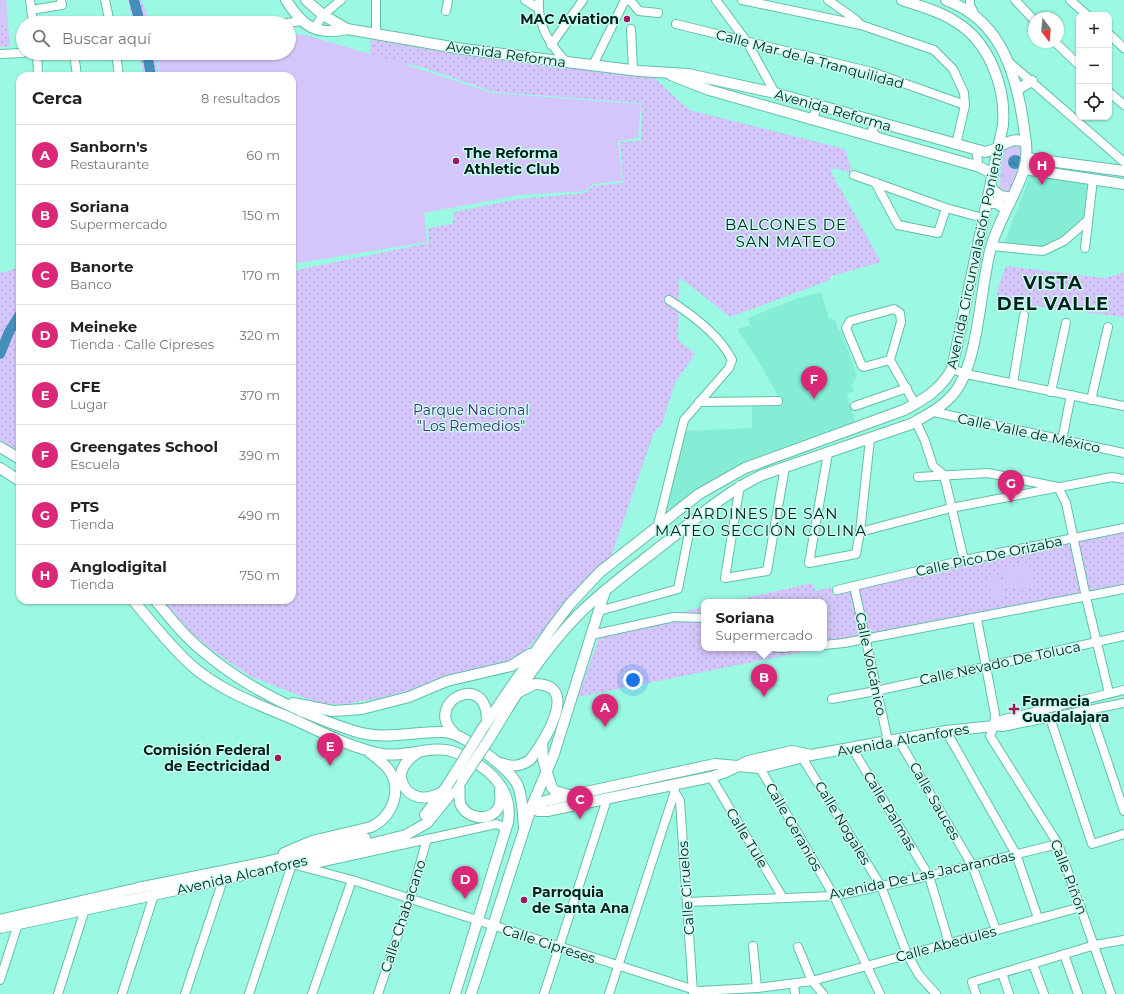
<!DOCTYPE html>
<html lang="es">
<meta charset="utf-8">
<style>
:root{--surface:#fff;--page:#f6f6f6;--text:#222;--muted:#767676;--line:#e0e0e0;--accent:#db2777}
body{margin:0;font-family:Montserrat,sans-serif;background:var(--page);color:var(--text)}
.controls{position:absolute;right:12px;top:12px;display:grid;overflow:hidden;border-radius:8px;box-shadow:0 1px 3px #0004}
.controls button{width:36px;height:36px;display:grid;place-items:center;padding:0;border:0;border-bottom:1px solid var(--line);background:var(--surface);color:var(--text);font:20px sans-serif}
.compass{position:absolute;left:1028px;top:12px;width:36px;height:36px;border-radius:50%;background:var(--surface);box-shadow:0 1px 3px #0004;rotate:164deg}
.you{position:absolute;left:633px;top:680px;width:14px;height:14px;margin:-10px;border:3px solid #fff;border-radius:50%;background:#1a73e8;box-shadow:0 0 0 6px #1a73e833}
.badge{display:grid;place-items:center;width:26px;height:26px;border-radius:50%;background:var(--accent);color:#fff;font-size:13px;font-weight:700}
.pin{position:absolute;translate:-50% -33px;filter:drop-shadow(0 1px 2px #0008)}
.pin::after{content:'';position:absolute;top:21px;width:14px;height:12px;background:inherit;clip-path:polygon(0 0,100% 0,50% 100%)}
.popup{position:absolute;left:701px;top:599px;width:126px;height:52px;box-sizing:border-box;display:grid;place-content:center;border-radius:8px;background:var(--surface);filter:drop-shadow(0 1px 3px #0005);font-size:13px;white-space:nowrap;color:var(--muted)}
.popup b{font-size:15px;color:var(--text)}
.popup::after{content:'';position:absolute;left:50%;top:100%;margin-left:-8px;border:8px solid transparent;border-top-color:var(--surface)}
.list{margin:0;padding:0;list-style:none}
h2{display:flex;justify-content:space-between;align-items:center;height:52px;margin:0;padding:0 16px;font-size:17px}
h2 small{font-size:13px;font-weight:400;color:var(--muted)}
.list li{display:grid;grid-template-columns:26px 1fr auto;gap:12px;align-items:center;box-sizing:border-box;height:60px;padding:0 16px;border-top:1px solid var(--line)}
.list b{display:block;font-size:15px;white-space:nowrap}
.list p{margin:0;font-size:13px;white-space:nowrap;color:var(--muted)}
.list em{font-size:13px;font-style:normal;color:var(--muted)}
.icon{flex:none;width:22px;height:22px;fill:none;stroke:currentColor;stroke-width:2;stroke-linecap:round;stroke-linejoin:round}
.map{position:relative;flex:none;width:1124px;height:994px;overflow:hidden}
.search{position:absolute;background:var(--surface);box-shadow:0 1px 3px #0004;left:16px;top:16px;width:280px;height:44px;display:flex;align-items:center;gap:10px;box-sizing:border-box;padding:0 14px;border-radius:22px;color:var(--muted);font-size:15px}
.panel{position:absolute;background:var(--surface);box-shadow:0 1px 3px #0004;left:16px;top:72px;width:280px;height:532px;border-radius:12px}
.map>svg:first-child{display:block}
.built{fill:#85edd6}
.grass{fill:url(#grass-tufts)}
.park{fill:url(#park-dots)}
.pitch{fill:#d4c6fa}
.water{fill:url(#water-waves)}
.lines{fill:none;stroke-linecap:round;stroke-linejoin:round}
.river{stroke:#448ebb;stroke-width:10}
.minor-casing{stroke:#62bfab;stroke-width:10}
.major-casing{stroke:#62bfab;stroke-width:12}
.minor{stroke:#fff;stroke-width:8}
.major{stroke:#fff;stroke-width:10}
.major-bridge-casing{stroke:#62bfab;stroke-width:12;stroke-linecap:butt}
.major-bridge{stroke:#fff;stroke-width:10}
.poi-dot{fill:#a3155c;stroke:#c9fdf0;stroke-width:1.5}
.labels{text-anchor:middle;stroke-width:3;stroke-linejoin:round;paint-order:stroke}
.poi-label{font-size:14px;font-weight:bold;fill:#03211c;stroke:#c9fdf0;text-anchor:start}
.street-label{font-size:14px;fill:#03211c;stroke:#c9fdf0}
.park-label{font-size:14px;fill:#4b2c7c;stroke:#c9fdf0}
.neighbourhood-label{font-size:15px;letter-spacing:1px;fill:#03211c;stroke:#c9fdf0}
.district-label{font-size:18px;font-weight:bold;letter-spacing:1px;fill:#03211c;stroke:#c9fdf0}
</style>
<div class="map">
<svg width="1124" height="994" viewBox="0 0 1124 994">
<defs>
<pattern id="grass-tufts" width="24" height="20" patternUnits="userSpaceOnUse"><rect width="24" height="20" fill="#d4c6fa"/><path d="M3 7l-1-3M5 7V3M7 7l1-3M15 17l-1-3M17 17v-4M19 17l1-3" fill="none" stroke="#b4aad6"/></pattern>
<pattern id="park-dots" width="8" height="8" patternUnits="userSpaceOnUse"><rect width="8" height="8" fill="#d4c6fa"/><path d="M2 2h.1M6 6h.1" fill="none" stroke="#b4aad6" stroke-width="1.8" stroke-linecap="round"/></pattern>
<pattern id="water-waves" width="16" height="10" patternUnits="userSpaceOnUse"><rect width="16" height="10" fill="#448ebb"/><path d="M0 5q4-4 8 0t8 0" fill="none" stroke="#377497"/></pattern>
</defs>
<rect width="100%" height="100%" fill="#9bf8e3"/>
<g class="built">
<path d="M1030 175 1087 183 1085 215 1069 232 1052 244 1034 247 1004 244Z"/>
<path d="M821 292 829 318 836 321 838 331H841L857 376 852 385 854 391 847 394 856 425 761 457 668 515 663 512 685 431 752 428V406L783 405 756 357 737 329 750 325 748 318 798 298Z"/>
</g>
<path class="grass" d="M1017 141 1027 149 1012 193 1005 192 1000 187 1001 166 1006 146Z"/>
<g class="park">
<path d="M0 0H6L10 46 0 47Z"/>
<path d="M128 0H141L151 23H133Z"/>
<path d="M371 37 651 75 689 110 845 149 851 168 849 173 836 168 830 170 881 262 829 277 830 280 730 317 679 277 678 340 695 354 675 383 661 427H658L653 435 611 557 591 575 523 654 508 663 385 697 346 704H320L250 676 209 648 190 631 163 600H292V271L429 243 428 228 453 224 454 212 519 199 586 193 593 186 623 183 620 142 641 141 642 103 494 92 419 66 370 57Z"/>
<path d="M139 53H157L159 76H144Z"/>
<path d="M20 263V452L0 440V273L12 270Z"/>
<path d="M1006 266 1104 278 1124 273V317L996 301 999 284Z"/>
<path d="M1124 532V587L824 648V602H727L813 583 815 591 831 587 833 595 952 568Z"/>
<path d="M704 607V648H823L578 697 602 629Z"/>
</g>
<g class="pitch">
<path d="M0 0H6L8 23 0 24Z"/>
<path d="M294 34 305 35 391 60 400 59 401 63 492 93 641 104 638 138 618 141 622 181 593 184 585 191 519 195 424 213 427 242 292 264V76H160L159 60 221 53H289V43Z"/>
<path d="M1028 562 1035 586 1022 590 1014 567Z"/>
<path d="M1012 564 1020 587 1008 590 1001 568Z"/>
<path d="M1001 576 1005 599 992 601 988 579Z"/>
</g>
<circle class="water" cx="1015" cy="162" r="7"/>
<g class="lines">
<g class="river">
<path d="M134 0 140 23"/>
<path d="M147 53 151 76"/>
<path d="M0 354 9 332 20 314"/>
</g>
<g class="minor-casing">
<g id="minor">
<path d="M30 0 33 23"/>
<path d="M105 0 110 23"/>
<path d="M525 0 538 8"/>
<path d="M539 0C537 26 550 44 566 62"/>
<path d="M716 0 747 42 775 93"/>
<path d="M742 0 861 25 934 50 953 69 964 93 965 105 956 145"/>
<path d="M828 0 855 19 861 25"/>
<path d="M970 0V5L976 17"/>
<path d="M1015 0 1034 20"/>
<path d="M1070 0 1087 15"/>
<path d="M31 10 62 5 61 0"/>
<path d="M446 11 448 0"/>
<path d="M287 23 302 21"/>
<path d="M676 24 872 72 965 105"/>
<path d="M314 29 323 15 341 0"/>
<path d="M631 29 633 70"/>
<path d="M376 34V0"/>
<path d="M1109 34 1124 48"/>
<path d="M1055 42 1079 65"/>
<path d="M551 45 583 0"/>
<path d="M37 53 38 76"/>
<path d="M74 53 77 76"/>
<path d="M116 53 119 76"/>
<path d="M0 54 23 53"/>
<path d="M1010 63 1124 162"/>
<path d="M593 65 624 2 630 0 639 11 658 13"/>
<path d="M1109 92 1124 105"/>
<path d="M811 119 815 113 816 104"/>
<path d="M876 137 872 129 878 123"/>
<path d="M974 165 978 160 976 151"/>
<path d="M854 175 946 208 983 218"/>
<path d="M875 182 898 225 938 233 946 208"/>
<path d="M991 246 1043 251 1064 241 1088 220"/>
<path d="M1085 248 1093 179"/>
<path d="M890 360 864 367 862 366 846 328 850 321 894 309 900 313 901 322 890 360 915 404"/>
<path d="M952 369 966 374 1124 406"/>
<path d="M1013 383 1024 315"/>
<path d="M1051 392 1066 323"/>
<path d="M1091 400 1108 327"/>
<path d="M699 402 778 401"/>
<path d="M855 406 907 388"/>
<path d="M934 412 1124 453"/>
<path d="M916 422 925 441 933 466 944 475 964 560"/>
<path d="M1062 440 1071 395"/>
<path d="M828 453 809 563 856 554 860 532 870 439"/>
<path d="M918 477 988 473 1058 487 1066 503 1086 597 1109 693"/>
<path d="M740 485 725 578 767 571 785 467"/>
<path d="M657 529 684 420 729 368 732 360C720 335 691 314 669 300"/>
<path d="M860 532 951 508 1112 477 1124 479"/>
<path d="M854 586 888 741"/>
<path d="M837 590 964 560 1124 528"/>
<path d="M599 611 678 589 691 523"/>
<path d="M977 619 995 714 994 726 990 736 1058 844 1111 994"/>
<path d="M591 635 674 617 704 618"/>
<path d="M824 645 844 643 1124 589"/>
<path d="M777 648H786"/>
<path d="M832 699 876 691 1124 636"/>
<path d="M1090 710 1124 811"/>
<path d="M1050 718 1092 844 1124 834"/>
<path d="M994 726 1001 720 1124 690"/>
<path d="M994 726 1002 727 1124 703"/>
<path d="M946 731 1016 854 1038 918"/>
<path d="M898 739 972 865 996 930"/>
<path d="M852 748 929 876 949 943"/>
<path d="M803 752V759L881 886 907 954 919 975 936 994"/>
<path d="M760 768 834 896 880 994"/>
<path d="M711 777 783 898"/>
<path d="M673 789 680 801 693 993"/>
<path d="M305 866 496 824 502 826 506 832"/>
<path d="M688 902 834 896 929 876 1058 844"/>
<path d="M753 946 757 988"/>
<path d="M798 947 812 981 823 994"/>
<path d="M1064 954 1078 994"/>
<path d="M1033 964 1044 994"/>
<path d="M1002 973 1009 994"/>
<path d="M0 980 18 924"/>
<path d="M794 985 795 994"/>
<path d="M58 994 85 909"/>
<path d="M122 994 154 895 157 891"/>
<path d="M185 994 223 880"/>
<path d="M249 994 292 864 352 880 698 991 757 988 812 981 1081 907"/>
<path d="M312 994 352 880"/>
<path d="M378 994 410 899 427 839"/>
<path d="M544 994 607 799"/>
<path d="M609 994 675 791"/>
<path d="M976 994 972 982 1095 945 1124 940"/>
</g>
</g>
<g class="major-casing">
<g id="major">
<path d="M286 0C302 26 316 36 347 29"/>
<path d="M306 0 323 15 347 29 463 49 639 71 688 74 775 93 985 152C1000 150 1011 134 1026 143"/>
<path d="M671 75 709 90 980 167 993 174"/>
<path d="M1018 89 1032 81"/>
<path d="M1026 158 1124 171"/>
<path d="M1024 169 1124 184"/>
<path d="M990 187 1000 196 1012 198"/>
<path d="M987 203H996L1006 209"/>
<path d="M0 447 20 459"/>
<path d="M0 468 20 481"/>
<path d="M133 600C151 622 170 646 191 665 220 691 260 705 295 720 323 733 352 748 382 754 405 758 434 744 454 752 484 764 514 786 508 822L455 994"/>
<path d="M155 600C169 616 182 634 198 647 242 686 298 713 354 731 385 741 413 731 444 732 463 733 511 769 518 786 523 799 523 815 524 828"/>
<path d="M293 703 333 711 362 709 409 697 447 681 511 666 530 654"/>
<path d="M483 728 551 629 570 604 600 572 699 494 745 468 904 410C925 399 940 390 952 369L1003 125C1006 87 989 42 956 22 940 11 919 6 902 0"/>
<path d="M454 733C422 703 488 668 487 722"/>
<path d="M491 736C517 692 543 651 578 615 606 587 639 564 670 539 699 516 728 491 762 475L911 424C927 415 943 407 955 392 979 361 980 287 991 247 999 219 1016 196 1024 169 1029 153 1025 137 1023 121 1015 70 1000 20 946 0"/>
<path d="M542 742 543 760 552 788 555 791 569 795"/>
<path d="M417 753C412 757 407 760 404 766 396 778 405 794 419 797 427 799 435 796 443 792"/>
<path d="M500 763C511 767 520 767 530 760 543 743 582 684 535 684L519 692"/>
<path d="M459 784C460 790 459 797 460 803 466 821 496 823 500 803 501 799 500 794 500 790"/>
<path d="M531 808 538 803 549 800 715 764 760 768 811 755 888 741 946 731 994 726"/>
<path d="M531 808 538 811H547L711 777 726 772 748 761 792 751 811 755"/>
<path d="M425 815 447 786"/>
<path d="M284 853 312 841 371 827C392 817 403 791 389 770 384 763 377 758 370 753"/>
<path d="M0 920 138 888 261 863 365 838"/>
<path d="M0 928 223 880 406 835 427 823 462 780"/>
<path d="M471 994 531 808 554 754 605 591"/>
</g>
</g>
<use href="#minor" class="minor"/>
<use href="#major" class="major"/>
<g class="major-bridge-casing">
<g id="major-bridge">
<path d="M462 780 491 736"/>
<path d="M447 786 483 728"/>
</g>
</g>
<use href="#major-bridge" class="major-bridge"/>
</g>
<g class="poi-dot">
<circle cx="627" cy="19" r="4"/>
<circle cx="456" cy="161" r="4"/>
<path d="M1012 703h4v4h4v4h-4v4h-4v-4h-4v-4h4z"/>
<circle cx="278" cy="758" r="4"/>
<circle cx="524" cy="900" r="4"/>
</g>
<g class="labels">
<g class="poi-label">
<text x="619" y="24" text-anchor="end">MAC Aviation</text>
<text x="464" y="158">The Reforma<tspan x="464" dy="16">Athletic Club</tspan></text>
<text x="1022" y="706">Farmacia<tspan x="1022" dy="16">Guadalajara</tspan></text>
<text x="270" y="755" text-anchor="end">Comisión Federal<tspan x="270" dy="16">de Eectricidad</tspan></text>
<text x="532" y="897">Parroquia<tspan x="532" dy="16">de Santa Ana</tspan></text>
</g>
<g class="street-label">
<text transform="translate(506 54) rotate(8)" y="5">Avenida Reforma</text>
<text transform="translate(810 59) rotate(15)" y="5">Calle Mar de la Tranquilidad</text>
<text transform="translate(833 110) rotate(16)" y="5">Avenida Reforma</text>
<text transform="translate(975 256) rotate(-78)" y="5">Avenida Circunvalación Poniente</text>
<text transform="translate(1029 433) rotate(12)" y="5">Calle Valle de México</text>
<text transform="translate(989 556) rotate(-12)" y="5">Calle Pico De Orizaba</text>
<text transform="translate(1000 663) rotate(-12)" y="5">Calle Nevado De Toluca</text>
<text transform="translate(871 664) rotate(78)" y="5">Calle Volcánico</text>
<text transform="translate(903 740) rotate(-10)" y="5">Avenida Alcanfores</text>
<text transform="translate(935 801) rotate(60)" y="5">Calle Sauces</text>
<text transform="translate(890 811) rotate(59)" y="5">Calle Palmas</text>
<text transform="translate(843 823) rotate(59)" y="5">Calle Nogales</text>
<text transform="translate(794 827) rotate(60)" y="5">Calle Geranios</text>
<text transform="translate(747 838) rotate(59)" y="5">Calle Tule</text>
<text transform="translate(242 875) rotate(-13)" y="5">Avenida Alcanfores</text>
<text transform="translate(922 875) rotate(-12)" y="5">Avenida De Las Jacarandas</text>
<text transform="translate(1069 877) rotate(69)" y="5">Calle Piñón</text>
<text transform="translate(686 888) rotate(-94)" y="5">Calle Ciruelos</text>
<text transform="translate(403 916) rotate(-72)" y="5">Calle Chabacano</text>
<text transform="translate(549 944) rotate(18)" y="5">Calle Cipreses</text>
<text transform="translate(946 944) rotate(-15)" y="5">Calle Abedules</text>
</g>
<g class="park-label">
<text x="471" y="415">Parque Nacional<tspan x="471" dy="16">"Los Remedios"</tspan></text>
</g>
<g class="neighbourhood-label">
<text x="786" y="230">BALCONES DE<tspan x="786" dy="17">SAN MATEO</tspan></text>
<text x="761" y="519">JARDINES DE SAN<tspan x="761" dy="17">MATEO SECCIÓN COLINA</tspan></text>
</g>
<g class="district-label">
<text x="1053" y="289">VISTA<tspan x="1053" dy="21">DEL VALLE</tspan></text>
</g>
</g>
</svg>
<div class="controls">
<button>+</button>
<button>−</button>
<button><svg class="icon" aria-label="locate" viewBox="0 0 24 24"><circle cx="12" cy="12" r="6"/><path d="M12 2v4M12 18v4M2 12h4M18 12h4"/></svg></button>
</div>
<svg class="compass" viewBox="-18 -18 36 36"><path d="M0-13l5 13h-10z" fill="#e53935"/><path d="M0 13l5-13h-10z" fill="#767676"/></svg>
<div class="you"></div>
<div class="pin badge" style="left:605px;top:727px">A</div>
<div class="pin badge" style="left:764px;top:697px">B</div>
<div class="popup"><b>Soriana</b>Supermercado</div>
<div class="pin badge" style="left:580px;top:819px">C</div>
<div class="pin badge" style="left:465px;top:899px">D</div>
<div class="pin badge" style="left:330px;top:766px">E</div>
<div class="pin badge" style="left:814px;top:399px">F</div>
<div class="pin badge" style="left:1011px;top:503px">G</div>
<div class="pin badge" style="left:1042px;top:185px">H</div>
<div class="search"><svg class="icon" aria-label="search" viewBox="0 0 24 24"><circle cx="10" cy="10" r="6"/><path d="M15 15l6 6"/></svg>Buscar aquí</div>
<section class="panel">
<h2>Cerca<small>8 resultados</small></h2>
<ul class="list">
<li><span class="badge">A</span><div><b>Sanborn's</b><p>Restaurante</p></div><em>60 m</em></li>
<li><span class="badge">B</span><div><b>Soriana</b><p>Supermercado</p></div><em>150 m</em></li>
<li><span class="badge">C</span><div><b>Banorte</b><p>Banco</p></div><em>170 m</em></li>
<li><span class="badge">D</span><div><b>Meineke</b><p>Tienda · Calle Cipreses</p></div><em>320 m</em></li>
<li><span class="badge">E</span><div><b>CFE</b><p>Lugar</p></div><em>370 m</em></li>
<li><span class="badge">F</span><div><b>Greengates School</b><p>Escuela</p></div><em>390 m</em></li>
<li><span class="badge">G</span><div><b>PTS</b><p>Tienda</p></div><em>490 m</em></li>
<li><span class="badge">H</span><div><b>Anglodigital</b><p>Tienda</p></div><em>750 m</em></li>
</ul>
</section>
</div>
